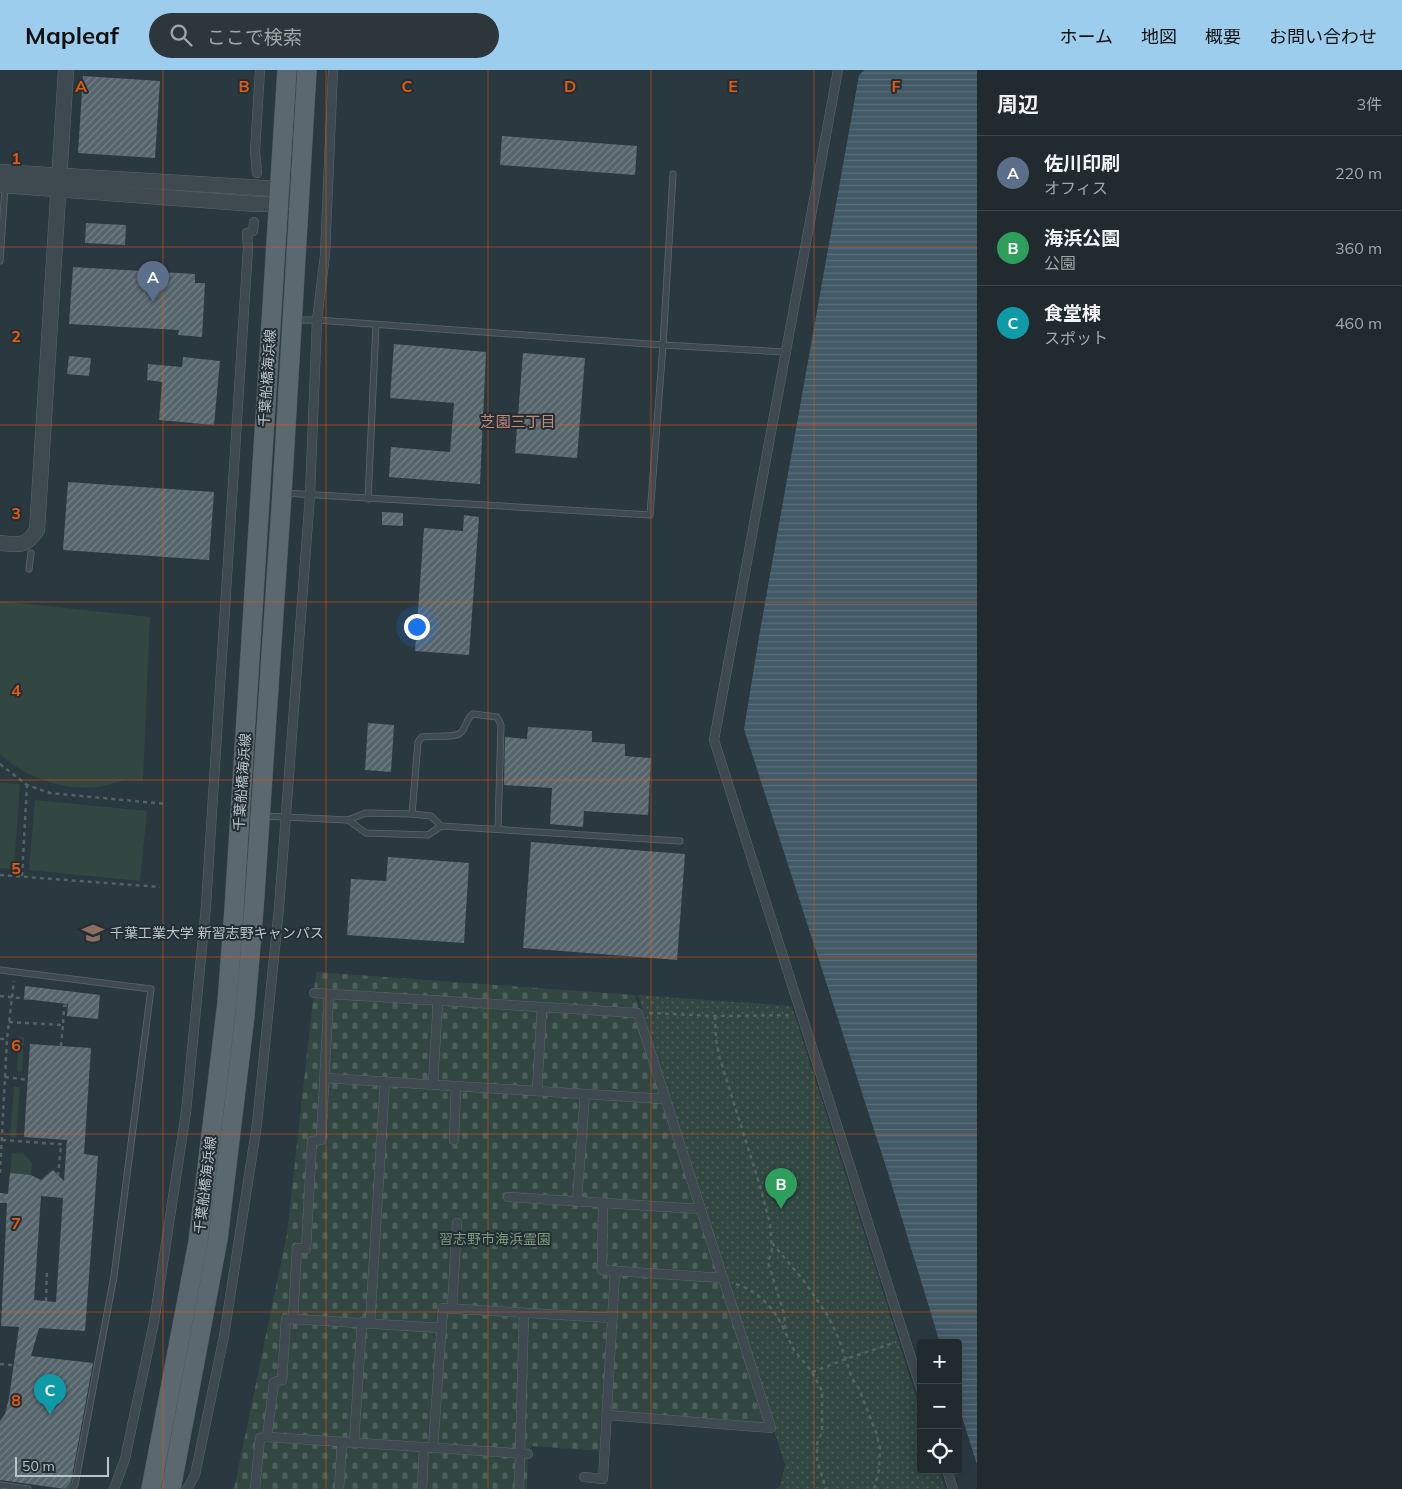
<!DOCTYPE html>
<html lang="ja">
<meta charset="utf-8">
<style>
:root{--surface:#202a2f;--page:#2d363b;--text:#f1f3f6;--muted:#a2a7aa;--line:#3d464b;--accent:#9dcdec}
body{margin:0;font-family:Mulish,"Noto Sans JP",sans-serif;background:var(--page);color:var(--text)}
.controls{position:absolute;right:15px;bottom:15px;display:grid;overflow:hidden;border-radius:5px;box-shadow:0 5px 20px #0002}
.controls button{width:45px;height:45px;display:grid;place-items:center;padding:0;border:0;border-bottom:1px solid var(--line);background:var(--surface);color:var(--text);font:25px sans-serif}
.scale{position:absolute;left:15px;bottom:12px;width:94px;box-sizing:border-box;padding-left:5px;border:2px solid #bbc4ca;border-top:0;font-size:14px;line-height:18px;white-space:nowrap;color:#bbc4ca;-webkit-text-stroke:4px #232e35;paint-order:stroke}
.you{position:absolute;left:416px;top:556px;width:18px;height:18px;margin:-12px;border:4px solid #fff;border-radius:50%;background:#1a73e8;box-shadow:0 0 0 8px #1a73e833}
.badge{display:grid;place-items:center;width:32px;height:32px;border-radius:50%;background:var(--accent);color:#fff;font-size:16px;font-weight:700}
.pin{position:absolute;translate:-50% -41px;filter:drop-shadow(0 1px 2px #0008)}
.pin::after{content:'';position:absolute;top:26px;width:18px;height:15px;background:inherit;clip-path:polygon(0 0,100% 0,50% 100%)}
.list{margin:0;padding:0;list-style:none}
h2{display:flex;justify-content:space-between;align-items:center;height:65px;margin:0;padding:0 20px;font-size:21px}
h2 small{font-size:16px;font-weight:400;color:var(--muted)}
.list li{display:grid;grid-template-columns:32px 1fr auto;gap:15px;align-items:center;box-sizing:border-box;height:75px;padding:0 20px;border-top:1px solid var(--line)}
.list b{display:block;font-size:19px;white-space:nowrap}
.list p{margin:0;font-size:16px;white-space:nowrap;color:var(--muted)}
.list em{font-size:16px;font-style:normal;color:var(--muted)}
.icon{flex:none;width:28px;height:28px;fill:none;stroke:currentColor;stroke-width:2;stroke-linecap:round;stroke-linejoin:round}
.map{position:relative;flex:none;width:977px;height:1419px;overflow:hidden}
header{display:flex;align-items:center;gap:30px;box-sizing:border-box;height:70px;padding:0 25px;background:var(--accent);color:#111}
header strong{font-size:24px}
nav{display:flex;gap:28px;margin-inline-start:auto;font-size:18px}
.search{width:350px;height:45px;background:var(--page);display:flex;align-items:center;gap:12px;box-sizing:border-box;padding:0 18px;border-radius:28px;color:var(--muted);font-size:19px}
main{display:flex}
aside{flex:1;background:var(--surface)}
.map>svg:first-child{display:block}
.grass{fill:#324742}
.cemetery{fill:url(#cemetery-stones)}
.park{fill:url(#park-dots)}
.water{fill:url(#water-rules)}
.building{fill:url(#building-hatch);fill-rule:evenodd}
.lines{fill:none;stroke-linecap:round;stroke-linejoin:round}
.service-casing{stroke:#5c676d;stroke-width:7}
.pedestrian-casing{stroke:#5c676d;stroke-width:10}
.tertiary-casing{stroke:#5c676d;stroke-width:16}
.primary-casing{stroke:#4b555c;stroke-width:20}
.path{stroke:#516362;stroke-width:2.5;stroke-dasharray:4 4;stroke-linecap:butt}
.service{stroke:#3e4950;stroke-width:5.5}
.pedestrian{stroke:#3e4950;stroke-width:9}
.tertiary{stroke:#3e4950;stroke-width:15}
.primary{stroke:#5c686f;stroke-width:19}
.grid{fill:none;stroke:#e8590c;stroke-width:1;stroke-opacity:0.55}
.labels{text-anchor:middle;stroke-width:4;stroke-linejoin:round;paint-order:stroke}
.street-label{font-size:14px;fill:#bbc4ca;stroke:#232e35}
.poi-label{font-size:14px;fill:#bbc4ca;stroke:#232e35;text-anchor:start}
.park-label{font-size:14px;fill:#7c9d7c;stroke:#232e35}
.neighbourhood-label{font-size:15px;fill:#c98876;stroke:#232e35}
.grid-label{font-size:16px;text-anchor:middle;font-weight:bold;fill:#e8590c;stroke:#232e35;stroke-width:4;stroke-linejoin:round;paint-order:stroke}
</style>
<header>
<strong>Mapleaf</strong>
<div class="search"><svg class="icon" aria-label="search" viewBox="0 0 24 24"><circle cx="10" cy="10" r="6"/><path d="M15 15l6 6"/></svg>ここで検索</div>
<nav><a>ホーム</a><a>地図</a><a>概要</a><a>お問い合わせ</a></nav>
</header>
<main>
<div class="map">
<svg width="977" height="1419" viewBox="0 0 977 1419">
<defs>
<pattern id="cemetery-stones" width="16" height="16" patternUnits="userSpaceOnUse" patternTransform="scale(1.25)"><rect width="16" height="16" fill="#324742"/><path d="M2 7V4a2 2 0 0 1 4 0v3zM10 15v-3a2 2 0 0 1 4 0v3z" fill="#4e605c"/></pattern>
<pattern id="park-dots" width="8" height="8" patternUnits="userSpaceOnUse" patternTransform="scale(1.25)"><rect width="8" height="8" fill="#324742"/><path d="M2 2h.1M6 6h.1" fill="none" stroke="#4e605c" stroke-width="1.8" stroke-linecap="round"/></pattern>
<pattern id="water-rules" width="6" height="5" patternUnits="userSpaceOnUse" patternTransform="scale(1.25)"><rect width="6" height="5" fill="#425966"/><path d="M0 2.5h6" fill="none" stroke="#5b6f7b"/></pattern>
<pattern id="building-hatch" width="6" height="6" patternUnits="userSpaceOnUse" patternTransform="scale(1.25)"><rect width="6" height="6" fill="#56656c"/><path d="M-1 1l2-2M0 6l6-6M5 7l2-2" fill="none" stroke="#748086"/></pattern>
</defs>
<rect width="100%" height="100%" fill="#2a383f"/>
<g class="grass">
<path d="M0 531 150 547 143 711C138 711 132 710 127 710 117 711 107 716 97 717 63 721 25 707 0 684Z"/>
<path d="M0 713 20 714 14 799 0 798Z"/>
<path d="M35 730 147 741 140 811 29 800Z"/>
<path d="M19 967H24L22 1002 17 1001Z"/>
<path d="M14 1017H20L16 1067H10Z"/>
<path d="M12 1083 24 1084 32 1093 31 1105 10 1103Z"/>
</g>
<path class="cemetery" d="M316 902 635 925 773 1359 601 1347 599 1381 532 1376 528 1384 527 1419H234L287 1164Z"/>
<path class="park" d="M638 925 792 936 921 1342V1400H939L945 1419H777L780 1416 785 1395Z"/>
<path class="water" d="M865 0H977V1395L958 1334V1273H940L888 1103 744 659 760 561 859 5Z"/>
<g class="building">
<path d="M83 6 160 11 155 88 78 83Z"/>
<path d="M502 66 637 76 635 105 500 95Z"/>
<path d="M86 153 126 155 125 175 85 173Z"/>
<path d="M73 197 195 204V213H205L202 267 178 265 179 260 69 254Z"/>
<path d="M394 274 486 282 480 414 389 407 391 377 450 382 454 333 390 328Z"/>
<path d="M523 283 585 288 577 388 515 383Z"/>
<path d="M69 286 91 288 89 306 67 304Z"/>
<path d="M183 287 220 291 214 355 159 350 162 312 147 310 148 294 182 297Z"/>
<path d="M68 412 214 422 209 490 63 480Z"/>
<path d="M382 442 403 443V456L382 455Z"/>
<path d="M464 445 479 447 469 585 415 581 424 458 463 461Z"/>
<path d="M368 653 394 655 391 702 365 700Z"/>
<path d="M528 657 592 661V672L625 674V686L651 688 648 745 584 741 583 757 550 754 552 718 504 715 505 667 527 669Z"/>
<path d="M531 772 685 784 677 890 523 878Z"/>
<path d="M388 787 469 793 464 873 347 865 351 809 386 811Z"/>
<path d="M25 916 100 925 98 949 67 946 68 934 24 929Z"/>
<path d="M30 974 91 978 84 1084 98 1086 85 1261 39 1258 31 1286 93 1293 71 1412 65 1419 0 1410V1351L5 1344 9 1328 19 1257 1 1256 7 1133H0V1123L8 1124 10 1103 31 1105 41 1110 53 1100 64 1111 67 1070 24 1067ZM41 1126 63 1128 56 1232 34 1230Z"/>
</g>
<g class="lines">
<g class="service-casing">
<g id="service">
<path d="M0 191 5 117"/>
<path d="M296 250H317L663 275 785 282"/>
<path d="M284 423 650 445 663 275 673 104"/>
<path d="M368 429 376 255"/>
<path d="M29 499 31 483"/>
<path d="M412 744 418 672 422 667C432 665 451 668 459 664 467 659 465 649 473 644L497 647 501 655 498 759"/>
<path d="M264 746 348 750 366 743 412 744 431 746 441 756"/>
<path d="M348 750 366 763 428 765 441 756 680 771"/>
<path d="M0 900 151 919 114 1206 75 1415 70 1419"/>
<path d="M0 1415 28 1419"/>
</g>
</g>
<g class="pedestrian-casing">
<g id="pedestrian">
<path d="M838 0 714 670 921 1319"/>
<path d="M257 103 255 81 260 0"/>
<path d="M314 923 638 943 771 1358 607 1345"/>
<path d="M325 1008 665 1029"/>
<path d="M433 1014 438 930"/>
<path d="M537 1021 542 937"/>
<path d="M454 1070 456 1016"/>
<path d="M508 1127 700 1139"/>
<path d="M577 1131 585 1024"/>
<path d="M603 1133 602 1200 722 1208"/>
<path d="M452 1239 457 1153"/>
<path d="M293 1249 442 1258"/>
<path d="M370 1253 385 1011"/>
<path d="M267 1367 528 1384"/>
<path d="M354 1372 362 1252"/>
<path d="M433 1378 443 1238 613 1248"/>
<path d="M947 1400 953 1419"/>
<path d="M584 1407 603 1409 615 1201"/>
<path d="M114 1419 125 1389 154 1252 186 1042 206 836 248 178 247 163 253 161 254 152"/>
<path d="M187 1419 195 1405 224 1266 257 1054 279 838 310 425 317 250 325 185 333 0"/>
<path d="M255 1419 260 1368 267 1367 274 1312 282 1310 286 1249H293L297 1178 306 1179 312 1071 321 1070 329 924"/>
<path d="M339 1419 342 1372"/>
<path d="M422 1419 424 1377"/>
<path d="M519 1419 524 1243"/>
</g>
</g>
<g class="tertiary-casing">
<g id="tertiary">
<path d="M0 102 279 119 299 127"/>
<path d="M0 115 255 134H278L288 131"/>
<path d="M0 473C19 475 26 477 37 460L66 0"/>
</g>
</g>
<g class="primary-casing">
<g id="primary">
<path d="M151 1419 198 1172 227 933 234 840 287 0"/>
<path d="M171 1419 218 1169 245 945 254 838 282 423 307 0"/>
</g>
</g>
<g class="path">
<path d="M0 694 27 715 50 723 166 734"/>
<path d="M0 805 160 817"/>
<path d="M22 806 27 715"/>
<path d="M0 926 29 929"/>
<path d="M649 943 715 946 791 945"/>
<path d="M715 946 716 970 720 989 760 1116 770 1154 772 1180 768 1192 784 1244 786 1264 794 1280 812 1302 822 1321V1363L817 1373V1390L826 1419"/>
<path d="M9 952 63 955 64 936 71 934"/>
<path d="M0 969H7"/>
<path d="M61 976 63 955"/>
<path d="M5 1007 28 1010"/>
<path d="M2 1070 71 1075"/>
<path d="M70 1083 71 1070"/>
<path d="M0 1103 7 969 14 911"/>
<path d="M58 1106 61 1075"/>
<path d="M0 1129H7"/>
<path d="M772 1173 804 1211 828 1246 838 1267 852 1308 859 1319 876 1362 880 1378 879 1400 874 1419"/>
<path d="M736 1214C760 1222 776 1240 786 1264"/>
<path d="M46 1231 47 1201"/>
<path d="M0 1294 22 1296"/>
<path d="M812 1302 846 1289 896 1272"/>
</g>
<use href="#service" class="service"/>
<use href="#pedestrian" class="pedestrian"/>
<use href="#tertiary" class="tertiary"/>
<use href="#primary" class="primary"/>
</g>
<path class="grid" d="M163 0V1419M326 0V1419M488 0V1419M651 0V1419M814 0V1419M0 177H977M0 355H977M0 532H977M0 710H977M0 887H977M0 1064H977M0 1242H977"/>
<defs>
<g id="university-bare" transform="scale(1.725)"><path d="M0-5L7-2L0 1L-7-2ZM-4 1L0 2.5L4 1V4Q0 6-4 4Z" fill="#8d6e63" stroke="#232e35" stroke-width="2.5" paint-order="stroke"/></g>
</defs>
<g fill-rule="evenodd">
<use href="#university-bare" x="93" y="863"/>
</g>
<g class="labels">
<g class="street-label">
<text transform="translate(267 308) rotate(-86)" y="5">千葉船橋海浜線</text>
<text transform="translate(242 712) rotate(-86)" y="5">千葉船橋海浜線</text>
<text transform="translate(205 1115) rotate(-83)" y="5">千葉船橋海浜線</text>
</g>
<g class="poi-label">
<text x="110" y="868">千葉工業大学 新習志野キャンパス</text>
</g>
<g class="park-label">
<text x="495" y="1174">習志野市海浜霊園</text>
</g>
<g class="neighbourhood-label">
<text x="518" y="357">芝園三丁目</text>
</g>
</g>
<g class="grid-label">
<text x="81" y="22">A</text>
<text x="244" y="22">B</text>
<text x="407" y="22">C</text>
<text x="570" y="22">D</text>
<text x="733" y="22">E</text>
<text x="896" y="22">F</text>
<text x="16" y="94">1</text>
<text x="16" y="272">2</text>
<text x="16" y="449">3</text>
<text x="16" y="626">4</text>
<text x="16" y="804">5</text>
<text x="16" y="981">6</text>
<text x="16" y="1159">7</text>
<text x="16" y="1336">8</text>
</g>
</svg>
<div class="controls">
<button>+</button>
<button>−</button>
<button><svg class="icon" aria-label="locate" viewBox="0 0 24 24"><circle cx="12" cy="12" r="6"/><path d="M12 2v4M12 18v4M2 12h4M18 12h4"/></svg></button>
</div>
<div class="scale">50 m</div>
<div class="you"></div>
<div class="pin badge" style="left:153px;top:232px;background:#5c6f8a">A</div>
<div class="pin badge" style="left:781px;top:1139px;background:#2e9e5b">B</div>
<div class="pin badge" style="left:50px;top:1345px;background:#0f9aa8">C</div>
</div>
<aside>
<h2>周辺<small>3件</small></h2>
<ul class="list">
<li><span class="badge" style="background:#5c6f8a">A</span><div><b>佐川印刷</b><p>オフィス</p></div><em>220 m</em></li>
<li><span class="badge" style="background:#2e9e5b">B</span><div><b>海浜公園</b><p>公園</p></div><em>360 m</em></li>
<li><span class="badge" style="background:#0f9aa8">C</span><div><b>食堂棟</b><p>スポット</p></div><em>460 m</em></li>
</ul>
</aside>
</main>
